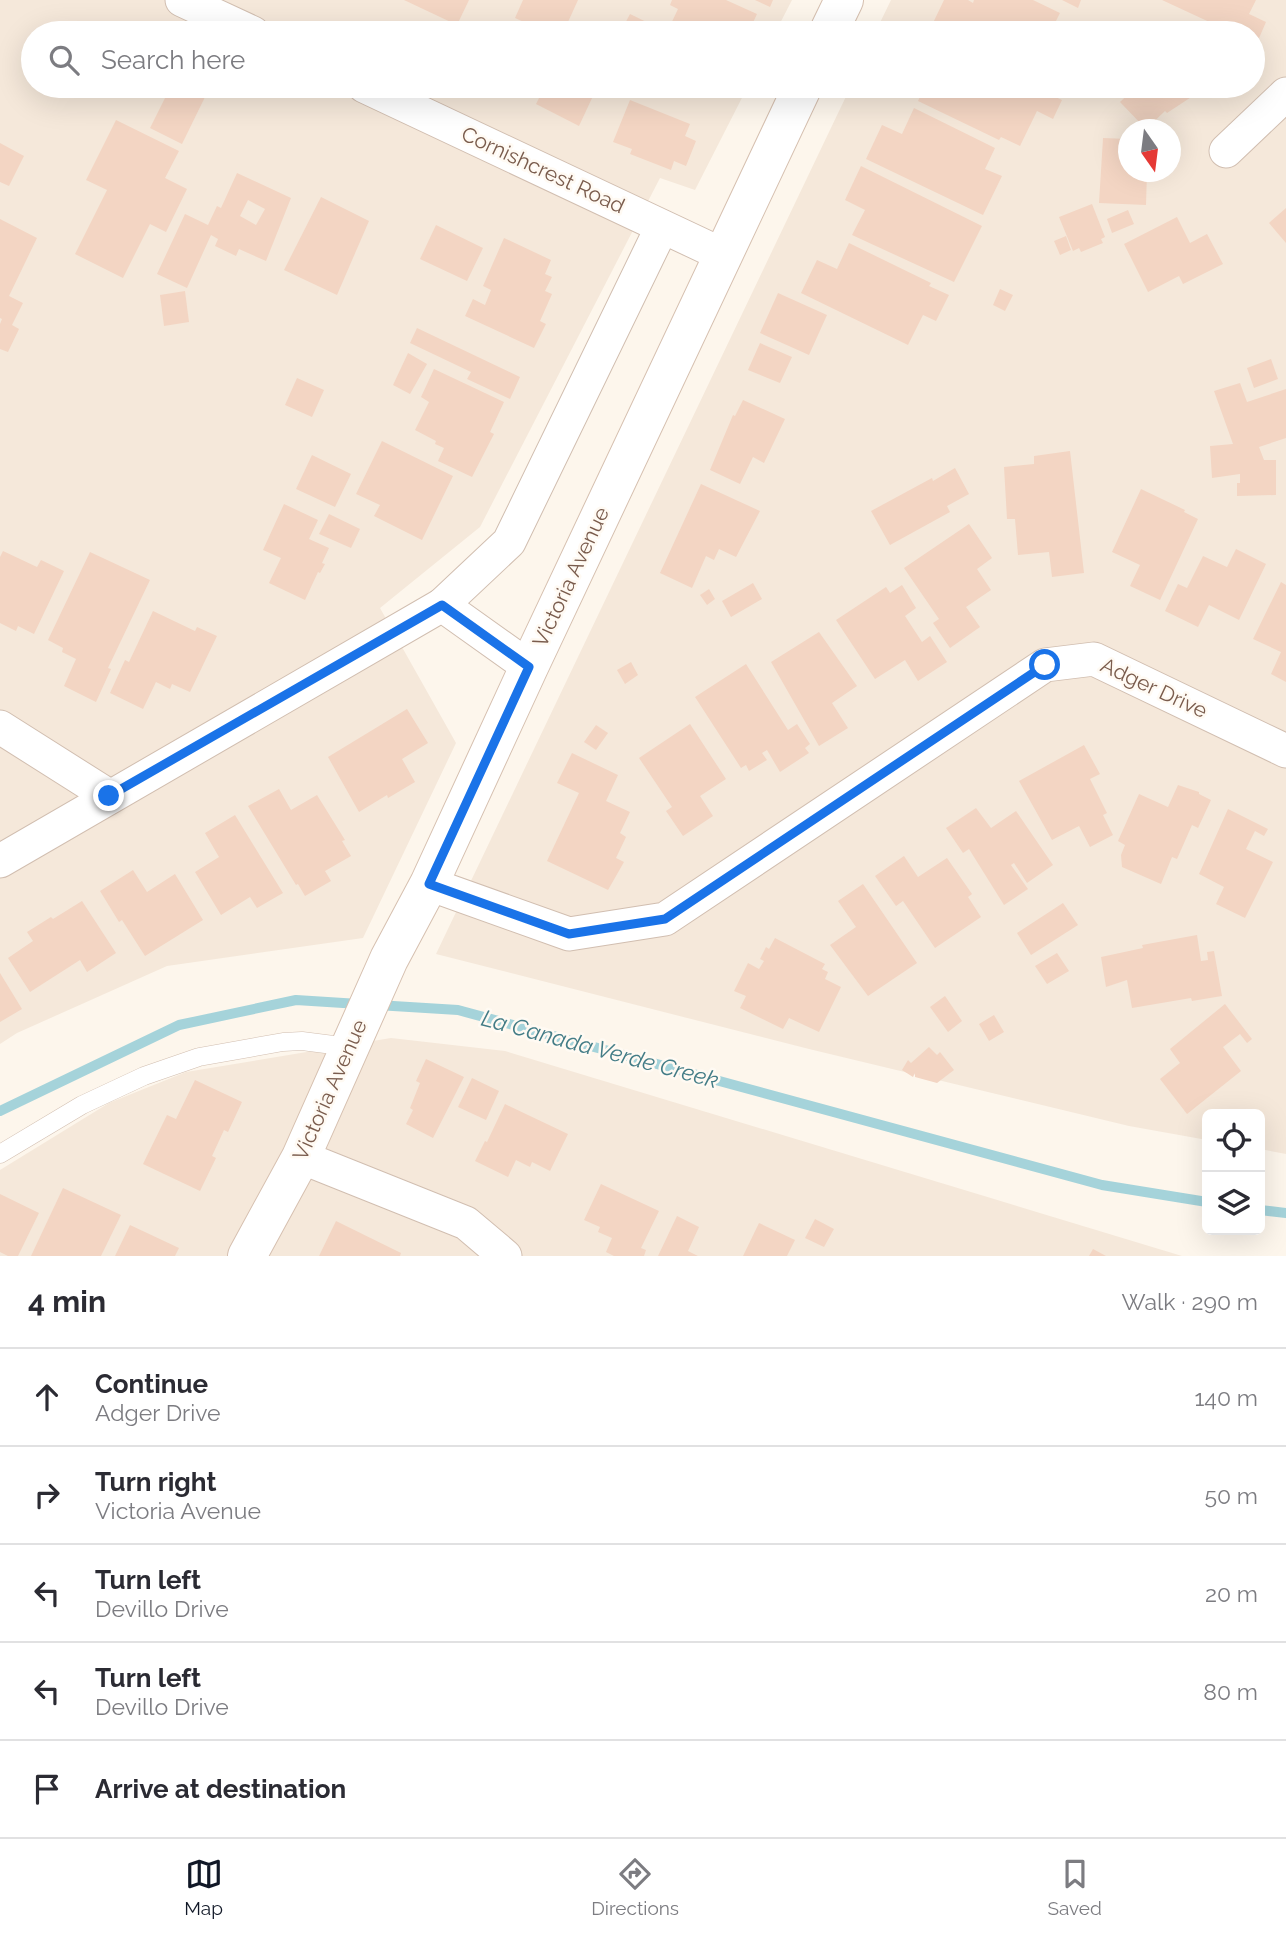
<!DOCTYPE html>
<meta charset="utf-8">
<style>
:root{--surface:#fff;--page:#f2f2f3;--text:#2b2b33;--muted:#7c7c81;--line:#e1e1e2;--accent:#111827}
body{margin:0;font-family:Raleway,sans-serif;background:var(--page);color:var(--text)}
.controls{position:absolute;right:21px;bottom:21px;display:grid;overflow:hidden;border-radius:10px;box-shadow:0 7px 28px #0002}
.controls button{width:63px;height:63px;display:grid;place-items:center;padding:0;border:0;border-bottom:2px solid var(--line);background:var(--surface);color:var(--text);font:35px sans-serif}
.compass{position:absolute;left:1118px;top:119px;width:63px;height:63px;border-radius:50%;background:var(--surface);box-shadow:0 7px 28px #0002;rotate:166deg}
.stop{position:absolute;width:21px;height:21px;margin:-16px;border:5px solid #1a73e8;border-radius:50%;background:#fff}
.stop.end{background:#1a73e8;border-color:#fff;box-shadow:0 2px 7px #0008}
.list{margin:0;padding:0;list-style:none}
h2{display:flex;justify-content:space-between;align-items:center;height:91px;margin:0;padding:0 28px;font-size:30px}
h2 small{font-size:23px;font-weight:400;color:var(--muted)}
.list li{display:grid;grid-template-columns:46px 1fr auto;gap:21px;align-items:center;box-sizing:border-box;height:98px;padding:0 28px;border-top:2px solid var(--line)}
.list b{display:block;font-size:26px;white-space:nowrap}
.list p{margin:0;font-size:23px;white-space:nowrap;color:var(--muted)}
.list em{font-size:23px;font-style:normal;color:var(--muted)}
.icon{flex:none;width:38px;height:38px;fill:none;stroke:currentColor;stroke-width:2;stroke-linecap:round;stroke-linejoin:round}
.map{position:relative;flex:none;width:1286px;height:1256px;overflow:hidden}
.search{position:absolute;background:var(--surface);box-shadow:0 7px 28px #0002;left:21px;right:21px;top:21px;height:77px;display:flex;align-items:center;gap:18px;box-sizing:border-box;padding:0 24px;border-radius:38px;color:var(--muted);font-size:26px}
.sheet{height:581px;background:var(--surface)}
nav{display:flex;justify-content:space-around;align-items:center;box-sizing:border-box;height:98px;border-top:2px solid var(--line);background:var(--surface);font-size:19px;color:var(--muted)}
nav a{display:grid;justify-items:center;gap:4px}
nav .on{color:var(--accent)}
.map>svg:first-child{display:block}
.residential{fill:#f5e8da;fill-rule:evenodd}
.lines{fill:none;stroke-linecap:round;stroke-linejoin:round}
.stream{stroke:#a5d3da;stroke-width:10}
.building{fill:#f3d5c3;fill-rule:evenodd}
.lane-casing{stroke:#d1beb0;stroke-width:19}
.street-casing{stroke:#d1beb0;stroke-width:35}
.secondary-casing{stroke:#d6c0b0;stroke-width:40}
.lane{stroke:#fff;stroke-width:18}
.street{stroke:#fff;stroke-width:33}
.secondary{stroke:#fff;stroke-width:38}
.route{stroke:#1a73e8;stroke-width:9}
.labels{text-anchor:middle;stroke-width:5;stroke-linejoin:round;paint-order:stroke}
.street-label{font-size:21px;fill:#7a5c4d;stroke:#fffaf3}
.water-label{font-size:23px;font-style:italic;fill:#437c86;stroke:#fffaf3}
</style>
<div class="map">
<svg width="1286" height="1256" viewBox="0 0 1286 1256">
<rect width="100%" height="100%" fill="#fdf6ec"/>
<g class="residential">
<path d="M0 0H792L775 33H33V86H748L695 190 660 178 480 527 380 608 456 743 363 938 167 966 17 1033 0 1044Z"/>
<path d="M891 0H1286V1154L1260 1149V1114H1207V1140L1129 1126 809 1049 436 954 851 86H1253V33H875ZM1128 130H1170V172H1128Z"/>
<path d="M391 1038 505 1051 1182 1256H0V1170L109 1103 186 1072Z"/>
</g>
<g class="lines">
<g class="stream">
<path d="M377 1005 458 1010 1102 1185 1207 1202"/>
<path d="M0 1111 179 1025 296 1000 359 1004"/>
<path d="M1260 1210 1286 1213"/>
</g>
</g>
<g class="building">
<path d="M404 0H469L457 25Z"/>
<path d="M523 0H578L563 33H548L515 18Z"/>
<path d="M672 0H726L757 14 748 33H680L669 28 678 9 670 5Z"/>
<path d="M755 0H773L770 7Z"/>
<path d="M944 0H968L973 3 974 0H1033L1060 13 1050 33H950L932 25Z"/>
<path d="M1062 0H1081L1078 8Z"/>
<path d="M1162 0H1256L1249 14 1266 22 1253 52V33H1215L1218 26Z"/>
<path d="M630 14 669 33H620Z"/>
<path d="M171 86H182L205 97 182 144 150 128Z"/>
<path d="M545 86H572L593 96 579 126 536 104Z"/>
<path d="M925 86H1032L1062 100 1053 119 1037 111 1020 146 1001 137 999 140 918 101Z"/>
<path d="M1137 86H1208L1167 113 1165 111 1146 129 1120 102Z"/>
<path d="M630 100 690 124 685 136 696 141 686 166 674 161 671 170 630 154 632 149 613 142Z"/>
<path d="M914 108 995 148 985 169 1002 176 983 215 866 159 882 125 902 134Z"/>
<path d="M116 120 179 151 165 178 187 189 166 232 150 224 123 278 75 254 107 190 86 180Z"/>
<path d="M1103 138 1128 139V172H1147L1146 205 1099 203Z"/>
<path d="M0 143 24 156 9 186 0 182Z"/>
<path d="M861 166 982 226 954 282 852 235 865 210 845 200Z"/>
<path d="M237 173 291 198 266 261 239 249 236 256 215 246 218 239 211 235 187 288 157 274 185 214 208 225 217 206 221 208ZM248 200 265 209 256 225 240 216Z"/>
<path d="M321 197 369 221 337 295 284 270Z"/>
<path d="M1092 204 1105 237 1101 239 1103 243 1081 252 1079 248 1073 251 1059 217Z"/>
<path d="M1286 208V243L1269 223Z"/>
<path d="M1128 210 1134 224 1112 233 1107 219Z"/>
<path d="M1177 217 1190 243 1207 234 1223 264 1183 284 1179 276 1148 292 1124 244Z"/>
<path d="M0 219 37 238 9 296 23 303 12 325 19 329 8 352 0 349V324L2 319 0 318Z"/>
<path d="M436 225 483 248 467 281 420 259Z"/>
<path d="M1066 236 1071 250 1060 255 1054 241Z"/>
<path d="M504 238 551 260 545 274 552 277 545 291 552 294 540 321 546 324 534 348 465 316 473 299 485 305 491 290 483 286Z"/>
<path d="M849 243 931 283 929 286 949 295 936 321 923 315 908 345 801 293 817 260 837 269Z"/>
<path d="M1000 289 1013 295 1005 311 993 305Z"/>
<path d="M185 291 189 322 164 326 160 295Z"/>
<path d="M778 293 827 315 809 355 760 333Z"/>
<path d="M417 328 520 377 510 399 467 379 471 372 410 343Z"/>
<path d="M760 343 792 357 780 383 748 370Z"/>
<path d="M408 353 427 364 410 394 393 385Z"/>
<path d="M1271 359 1278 379 1254 388 1247 368Z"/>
<path d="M434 369 504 402 490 432 494 434 472 477 438 461 444 448 435 444 436 441 415 430 429 402 421 397Z"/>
<path d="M297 378 324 390 312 417 285 405Z"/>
<path d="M1240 383 1247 402 1286 389V438L1259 447 1264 460H1276V495L1237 496V483H1240V474L1212 478 1210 446 1233 444 1214 391Z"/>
<path d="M743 400 785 419 764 463 753 457 740 484 710 470 733 415 735 416Z"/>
<path d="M382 441 453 476 422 540 374 516 380 505 356 494Z"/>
<path d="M1070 451 1084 573 1052 577 1049 552 1018 555 1015 519H1007L1004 467 1034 464V456Z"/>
<path d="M312 455 351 474 335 507 296 489Z"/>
<path d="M955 468 969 494 947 506 950 512 890 545 871 511 932 478 933 481Z"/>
<path d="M701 484 760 511 736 557 719 549 714 560 706 556 692 588 660 573Z"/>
<path d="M1141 489 1185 510 1184 512 1198 519 1160 600 1130 586 1140 565 1112 552Z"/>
<path d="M284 504 318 520 309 539 329 548 322 563 325 564 320 573 318 572 305 600 269 583 281 558 263 550Z"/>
<path d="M329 514 360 529 351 548 319 534Z"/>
<path d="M969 524 992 558 977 569 991 590 966 607 980 627 950 648 933 623 939 619 904 568Z"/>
<path d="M1236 549 1266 564 1239 620 1209 605 1198 627 1165 611 1178 584 1187 588 1203 556 1227 567Z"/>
<path d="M3 551 37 567 41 560 64 571 34 634 18 626 16 631 0 623V557Z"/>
<path d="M90 552 150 580 108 668 111 669 96 702 64 686 76 659 62 652 63 648 48 640Z"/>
<path d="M1281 582 1286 585V682L1271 674 1281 652 1253 639Z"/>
<path d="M753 583 762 599 731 617 722 601Z"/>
<path d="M902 585 916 608 905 616 922 642 930 636 947 662 918 681 905 660 875 679 836 620 886 587 890 593Z"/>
<path d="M709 589 715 599 707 605 700 595Z"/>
<path d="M153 611 195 631 197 627 217 636 190 692 172 684 170 689 156 682 143 709 110 693 125 660 129 662Z"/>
<path d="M819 632 857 686 832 703 848 728 819 746 771 662Z"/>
<path d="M631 662 638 675 625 684 617 670Z"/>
<path d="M746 664 788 730 797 724 810 744 805 748 809 753 780 772 767 750 762 753 767 760 749 771 746 765 741 768 695 697Z"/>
<path d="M407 709 428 743 402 759 415 782 388 798 387 795 359 812 328 757Z"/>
<path d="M690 724 726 779 700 796 713 816 683 836 666 811 672 807 639 758Z"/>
<path d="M596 725 608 733 596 750 584 742Z"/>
<path d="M1084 745 1100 774 1090 779 1107 813 1103 815 1113 835 1090 847 1079 826 1052 840 1019 781Z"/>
<path d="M572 753 618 775 606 801 630 812 620 833 626 837 616 858 624 862 608 890 547 861 579 793 557 783Z"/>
<path d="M1178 785 1199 792V794L1211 800 1198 828 1192 825 1177 859 1172 857 1161 884 1122 867 1121 855 1125 845 1118 841 1139 794 1168 807Z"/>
<path d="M279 789 291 810 317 795 345 840 342 841 351 856 325 871 331 881 305 896 298 884 296 885 248 806Z"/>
<path d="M976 808 991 828 1016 811 1053 865 1027 883 1014 863 1011 865 1028 889 1004 905 969 849 963 853 946 828Z"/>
<path d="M1228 809 1268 829 1264 836 1255 831 1246 849 1273 862 1245 918 1216 904 1224 887 1199 874Z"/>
<path d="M235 815 283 893 257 908 250 897 221 915 195 872 219 857 205 833Z"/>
<path d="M904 856 918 877 947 858 972 894 968 897 981 917 935 948 903 901 896 906 875 876Z"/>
<path d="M133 870 147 892 175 874 203 920 145 956 122 920 119 922 100 891Z"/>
<path d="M863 884 917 963 868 996 830 945 856 927 838 901Z"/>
<path d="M82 901 116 953 87 972 80 960 30 992 8 958 33 941 27 932 51 917 53 919Z"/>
<path d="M1063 903 1078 925 1031 955 1017 933Z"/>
<path d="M1197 935 1201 961 1208 960 1207 952 1214 951 1222 996 1192 1001 1191 998 1132 1008 1127 980 1106 987 1101 957 1143 948 1142 945Z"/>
<path d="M775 938 825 964 822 969 828 972 825 979 841 987 819 1032 789 1018 783 1029 740 1008 746 996 734 991 748 963 759 969 764 961 760 959 766 947 769 949Z"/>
<path d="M1057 953 1069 971 1047 984 1035 966Z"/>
<path d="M0 973 22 1009 0 1022Z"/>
<path d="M945 996 962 1021 948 1032 930 1007Z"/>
<path d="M1225 1004 1252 1039 1247 1043 1240 1034 1223 1047 1241 1071 1187 1114 1160 1079 1180 1063 1170 1049Z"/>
<path d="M994 1015 1004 1032 989 1041 979 1024Z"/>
<path d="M929 1047 937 1055 940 1052 954 1070 937 1083 915 1077V1073L913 1077 902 1070 908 1060 911 1063Z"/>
<path d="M426 1059 464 1077 433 1138 406 1124 413 1110 410 1108 420 1083 416 1081Z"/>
<path d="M472 1078 499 1091 486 1120 458 1107Z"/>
<path d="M195 1080 242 1102 228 1132 224 1130 212 1156 216 1158 200 1191 143 1164 167 1115 176 1119Z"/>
<path d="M505 1104 568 1134 550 1171 532 1162 530 1167 516 1160 508 1177 475 1161 485 1141 487 1142Z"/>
<path d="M601 1184 659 1211 641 1248 646 1250 644 1256H614L606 1252 612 1238 598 1232 600 1227 584 1220Z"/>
<path d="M63 1188 121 1215 101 1256H31Z"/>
<path d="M0 1194 39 1213 18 1256H8L0 1252Z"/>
<path d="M677 1216 699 1227 688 1251 698 1256H658Z"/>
<path d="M815 1219 834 1229 824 1247 805 1238Z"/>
<path d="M336 1221 401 1253 400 1256H319Z"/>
<path d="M759 1223 795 1240 787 1256H743Z"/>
<path d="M130 1225 179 1248 175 1256H115Z"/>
<path d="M1093 1249 1106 1256H1089Z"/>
</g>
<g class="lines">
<g class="lane-casing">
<path id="lane" d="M0 1154 82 1105 144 1076 199 1057 283 1042 302 1041 349 1047"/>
</g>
<g class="street-casing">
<g id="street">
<path d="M182 0 253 33"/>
<path d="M364 86 723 255"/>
<path d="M1226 151 1286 94"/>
<path d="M442 605 509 542 662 227"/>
<path d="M0 727 109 796"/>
<path d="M0 861 442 605 529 667"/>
<path d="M429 884 569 934 665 919 1045 665 1094 659 1286 751"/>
<path d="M301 1157 466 1223 505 1256"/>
</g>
</g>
<g class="secondary-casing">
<g id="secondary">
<path d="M828 33 844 0"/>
<path d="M247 1256 301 1157 389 959 429 884 529 667 803 86"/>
</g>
</g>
<use href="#lane" class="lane"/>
<use href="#street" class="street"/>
<use href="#secondary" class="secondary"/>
</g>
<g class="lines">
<path class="route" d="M109 796 442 605 529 667 429 884 569 934 665 919 1045 665"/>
</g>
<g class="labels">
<g class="street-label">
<text transform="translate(543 170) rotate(25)" y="7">Cornishcrest Road</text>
<text transform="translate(571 577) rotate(-65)" y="7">Victoria Avenue</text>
<text transform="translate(1154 688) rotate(25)" y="7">Adger Drive</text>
<text transform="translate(330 1090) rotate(-66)" y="7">Victoria Avenue</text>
</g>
<g class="water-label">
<text transform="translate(600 1049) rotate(15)" y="8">La Canada Verde Creek</text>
</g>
</g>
</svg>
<div class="controls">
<button><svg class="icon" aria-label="locate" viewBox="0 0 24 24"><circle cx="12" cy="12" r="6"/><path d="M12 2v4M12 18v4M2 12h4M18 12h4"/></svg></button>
<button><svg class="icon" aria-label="layers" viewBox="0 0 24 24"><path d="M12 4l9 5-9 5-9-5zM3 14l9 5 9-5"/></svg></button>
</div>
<svg class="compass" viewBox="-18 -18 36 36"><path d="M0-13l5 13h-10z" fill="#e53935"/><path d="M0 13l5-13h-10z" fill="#7c7c81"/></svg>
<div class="stop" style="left:1045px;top:665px"></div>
<div class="stop end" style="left:109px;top:796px"></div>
<div class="search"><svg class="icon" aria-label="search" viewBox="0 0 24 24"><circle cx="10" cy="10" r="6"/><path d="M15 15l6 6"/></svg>Search here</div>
</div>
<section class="sheet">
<h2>4 min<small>Walk · 290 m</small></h2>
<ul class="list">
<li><svg class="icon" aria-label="ahead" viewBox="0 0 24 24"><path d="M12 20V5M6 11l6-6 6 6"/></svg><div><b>Continue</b><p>Adger Drive</p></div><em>140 m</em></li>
<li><svg class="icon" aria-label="right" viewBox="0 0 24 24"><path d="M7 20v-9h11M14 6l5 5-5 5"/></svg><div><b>Turn right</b><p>Victoria Avenue</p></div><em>50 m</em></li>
<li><svg class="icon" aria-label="left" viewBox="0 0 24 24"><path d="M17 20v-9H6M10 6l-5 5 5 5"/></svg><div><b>Turn left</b><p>Devillo Drive</p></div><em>20 m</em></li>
<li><svg class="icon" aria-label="left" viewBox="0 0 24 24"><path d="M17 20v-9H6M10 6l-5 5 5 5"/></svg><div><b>Turn left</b><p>Devillo Drive</p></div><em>80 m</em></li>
<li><svg class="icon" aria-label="arrive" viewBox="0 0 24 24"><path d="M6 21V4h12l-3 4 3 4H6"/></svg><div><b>Arrive at destination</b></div></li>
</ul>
</section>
<nav>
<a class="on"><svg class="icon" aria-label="map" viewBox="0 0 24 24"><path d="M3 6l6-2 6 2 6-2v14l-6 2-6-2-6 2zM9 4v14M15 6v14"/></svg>Map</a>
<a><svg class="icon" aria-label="directions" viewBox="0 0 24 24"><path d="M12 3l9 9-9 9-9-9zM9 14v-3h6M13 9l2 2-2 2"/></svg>Directions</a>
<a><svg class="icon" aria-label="saved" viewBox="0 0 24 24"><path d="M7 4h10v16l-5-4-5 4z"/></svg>Saved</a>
</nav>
